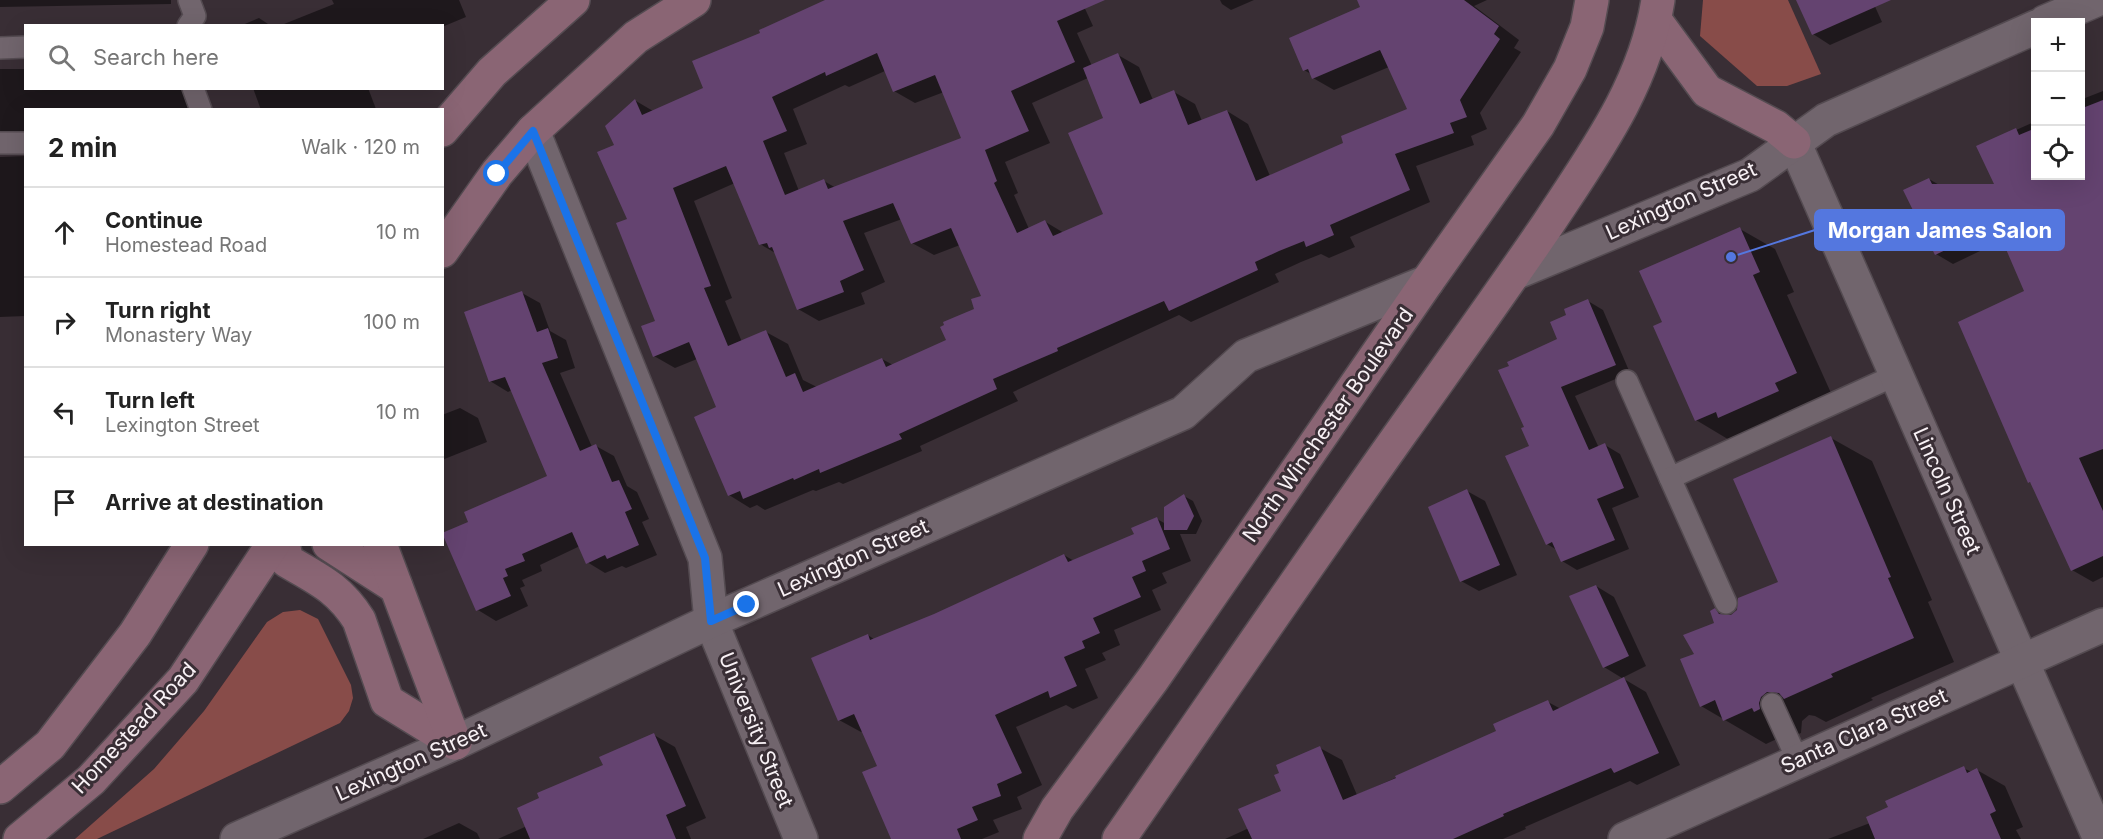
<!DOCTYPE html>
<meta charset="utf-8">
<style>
:root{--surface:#fff;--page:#f6f6f6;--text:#222;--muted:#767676;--line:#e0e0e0}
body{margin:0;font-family:Inter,sans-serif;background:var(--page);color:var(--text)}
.controls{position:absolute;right:18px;top:18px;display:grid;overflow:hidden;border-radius:0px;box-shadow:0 6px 24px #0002}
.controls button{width:54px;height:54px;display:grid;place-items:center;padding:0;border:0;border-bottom:2px solid var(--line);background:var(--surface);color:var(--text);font:30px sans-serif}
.stop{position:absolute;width:18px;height:18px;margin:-14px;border:4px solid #1a73e8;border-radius:50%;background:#fff}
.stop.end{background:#1a73e8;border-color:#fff;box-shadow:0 2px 6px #0008}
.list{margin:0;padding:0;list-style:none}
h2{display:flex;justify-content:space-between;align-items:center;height:78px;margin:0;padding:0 24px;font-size:26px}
h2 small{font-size:20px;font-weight:400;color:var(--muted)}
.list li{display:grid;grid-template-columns:39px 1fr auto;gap:18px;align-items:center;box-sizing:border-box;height:90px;padding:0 24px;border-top:2px solid var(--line)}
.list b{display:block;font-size:22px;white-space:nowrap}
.list p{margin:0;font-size:20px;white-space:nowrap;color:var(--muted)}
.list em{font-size:20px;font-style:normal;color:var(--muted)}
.icon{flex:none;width:33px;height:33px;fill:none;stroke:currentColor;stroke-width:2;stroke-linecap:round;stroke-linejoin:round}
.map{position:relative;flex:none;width:2103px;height:839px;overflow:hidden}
.search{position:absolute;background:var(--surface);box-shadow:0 6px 24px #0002;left:24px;top:24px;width:420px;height:66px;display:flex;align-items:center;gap:15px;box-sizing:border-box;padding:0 21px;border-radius:0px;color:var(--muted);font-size:22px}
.panel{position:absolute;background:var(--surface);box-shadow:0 6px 24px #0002;left:24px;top:108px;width:420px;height:438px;border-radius:0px}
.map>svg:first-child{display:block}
.forest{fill:#884c49}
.shadow{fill:#0007;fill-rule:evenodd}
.building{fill:#644370;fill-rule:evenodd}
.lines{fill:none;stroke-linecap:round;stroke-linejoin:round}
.service-casing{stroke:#544b51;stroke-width:24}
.minor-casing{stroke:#544b51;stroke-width:36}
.secondary-casing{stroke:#544b51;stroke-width:36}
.service{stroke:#71656d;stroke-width:21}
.minor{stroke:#71656d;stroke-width:33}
.secondary{stroke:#8a6574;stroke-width:33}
.route{stroke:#1a73e8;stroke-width:8}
.labels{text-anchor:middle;stroke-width:6;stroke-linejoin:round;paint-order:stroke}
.street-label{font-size:21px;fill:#f8f1f5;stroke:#392e35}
.leader{fill:none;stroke:#5477df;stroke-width:2}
.callout-dot{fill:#5477df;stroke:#392e35;stroke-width:2}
.callout{fill:#5477df;stroke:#5477df;stroke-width:2}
.callout-label{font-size:22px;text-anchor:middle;font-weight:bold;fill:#fff}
</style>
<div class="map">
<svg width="2103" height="839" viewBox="0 0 2103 839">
<rect width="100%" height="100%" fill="#392e35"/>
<g class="forest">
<path d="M1703 0H1788L1821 74 1787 86H1757L1700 36Z"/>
<path d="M300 610 318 619 351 685 353 698 349 711 340 723 97 839H75L154 769 204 711 267 622 283 612Z"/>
</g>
<g class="shadow">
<path d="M0 0H171V4L0 7Z"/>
<path d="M332 0H459L466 17 442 27 279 26 334 4Z"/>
<path d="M834 0H1081L1093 26 1077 33 1092 66 1118 55 1139 67 1153 100 1174 92 1195 104 1202 121 1227 111 1248 124 1270 176 1345 143 1409 110 1389 67 1334 90 1313 78 1311 74 1304 70 1370 0H1487L1474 6 1519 40 1514 48 1521 52 1480 113 1487 129 1471 136 1474 145 1416 166 1430 202 1350 237 1355 247 1329 258 1321 254 1301 262 1275 274 1279 282 1191 322 1179 315 1013 392 1018 401 920 446 922 451 843 484 839 482 816 491 813 490 765 510 757 505 750 508 729 495 718 408 697 359 675 368 654 356 656 322 629 220 616 146 636 101 653 111 705 89 762 34ZM885 71 894 91 915 103 944 92 963 139 836 188 824 181 799 191 784 153 807 144 793 109 845 85 849 87ZM1088 78 1105 119V214L1064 233 1044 221 1029 229 1014 195 1018 193 1005 162 1050 143 1032 103ZM735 183 760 244 777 254 798 309 819 321 865 304 861 293 885 282 864 233 902 219 912 243 934 255 960 245 983 297 976 310 948 340 893 365 882 359 817 387 803 380 788 344 766 332 742 342 725 301 732 298 694 201Z"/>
<path d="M1220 0H1254L1231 10 1222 4Z"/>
<path d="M1797 0H1872L1882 22 1830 45 1813 34Z"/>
<path d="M259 18 271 26H240Z"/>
<path d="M0 69H26V88H189L190 110H26V135L0 139Z"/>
<path d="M253 88H368L376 109 261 110Z"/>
<path d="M2103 91V577L2093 582 2072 570 2032 483 2029 482 2036 288 2003 240 1953 264 1936 254 1929 179 1941 186H1996L1978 147 2036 121V176H2080V100Z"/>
<path d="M26 156V316L0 317V157Z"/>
<path d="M1740 229 1775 249 1794 292 1787 295 1831 393 1809 403 1813 411 1731 441 1696 420Z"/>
<path d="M522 293 540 303 550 331 566 340 575 368 560 373 592 447 596 446 614 456 627 486 637 492 649 519 642 522 657 555 626 568 622 566 605 573 587 562 580 546 540 565 542 571 522 580 525 586 520 588 528 606 496 621 478 610 470 523 549 477 512 390 508 392 490 381Z"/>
<path d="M1588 301 1603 310 1630 373 1575 396 1599 448 1605 445 1620 454 1639 497 1612 508 1629 549 1577 570 1562 561 1557 550 1547 544 1531 447 1526 428 1568 316Z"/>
<path d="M460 408 478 418 487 442 442 460V415Z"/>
<path d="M1831 438 1872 461 1932 600 1928 602 1954 662 1871 698 1873 700 1826 722 1815 716 1809 715 1802 721 1801 733 1796 735 1792 732 1766 744 1701 706 1696 655 1716 624 1714 610 1724 616H1731L1780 582Z"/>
<path d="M1467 491 1485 501 1517 575 1479 591 1461 581Z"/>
<path d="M1184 496 1193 501 1202 521 1196 534H1180L1191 561 1162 573 1167 583 1152 590 1161 610 1114 630 1120 645 1102 653 1106 660 1085 669 1098 698 1073 709 1066 705 1016 727 1042 785 1017 797 1022 809 993 820 999 832 982 839H893L879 767 863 731 861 732 839 720 868 635 875 640 934 615 1064 555 1074 561 1135 535 1157 519 1166 524Z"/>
<path d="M1596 586 1614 597 1646 666 1622 678 1604 667Z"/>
<path d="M1624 679 1646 692 1680 765 1637 785 1630 781 1525 827 1526 829 1503 839H1225L1249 828 1283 791 1320 748 1342 760 1357 795 1498 732 1548 702 1561 709Z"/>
<path d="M654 735 675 747 706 818 686 827 691 839H498L527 826 605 766Z"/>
<path d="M1963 768 1972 772 1977 770 2005 786 2023 827 2016 830 2021 839H1828L1870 823Z"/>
<path d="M459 823 477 833 480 839H423Z"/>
</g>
<g class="building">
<path d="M825 0H1105L1057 21 1075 62 1011 91 1029 131 985 150 997 181 994 183 1017 233 1045 220 1053 236 1103 214 1068 133 1103 118 1083 68 1118 53 1140 104 1174 90 1188 125 1227 110 1256 181 1343 143 1341 136 1407 109 1380 50 1312 79 1308 69 1303 71 1289 38 1360 7 1357 0H1464L1499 26 1494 34 1500 39 1460 100 1467 117 1450 123 1454 133 1395 154 1410 190 1330 225 1334 235 1306 247 1304 241 1279 251 1255 262 1258 270 1169 311 1164 301 1057 348 1058 351 993 379 997 389 899 434 902 439 820 473 819 469 794 480 793 478 743 499 740 491 728 496 694 417 716 407 689 342 653 357 641 326 655 321 616 223 627 219 597 152 614 145 605 126 635 99 642 115 703 88 692 61 760 33 759 30ZM877 53 893 92 935 75 961 138 828 189 824 179 785 195 763 141 787 131 772 97 825 72 826 76ZM726 166 759 245 767 243 769 248 772 247 797 310 844 292 840 281 864 270 843 221 893 203 911 244 951 228 981 296 971 299 974 309 943 322 944 325 940 327 946 340 886 367 882 358 803 392 795 373 786 377 766 330 728 346 704 288 711 286 673 188Z"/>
<path d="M1796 0H1891L1812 35Z"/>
<path d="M2103 100V449L2079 458 2103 511V556L2071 571 2030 482 2028 483 1958 322 2024 291 1996 226 1935 255 1903 190 1929 178 1932 184H1994L1976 146 2016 128 2019 135 2036 128V176H2080V109Z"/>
<path d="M1740 227 1760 272 1753 275 1797 373 1775 383 1779 391 1718 418 1716 412 1695 421 1653 326 1662 322 1639 271Z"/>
<path d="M522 291 537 332 548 328 558 358 542 363 580 451 596 444 612 482 619 480 632 509 625 512 639 545 607 559 605 555 586 564 572 532 522 554 525 561 505 569 508 576 503 578 511 596 476 611 442 533 468 522 464 512 547 476 505 377 489 382 464 312Z"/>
<path d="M1588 299 1616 365 1561 387 1589 450 1605 443 1624 488 1597 499 1615 540 1561 562 1552 542 1546 545 1505 456 1529 446 1521 428 1524 427 1498 370 1509 366 1507 362 1557 339 1550 322 1566 315 1564 309Z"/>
<path d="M1831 436 1891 577 1888 578 1914 638 1831 674 1833 677 1784 699 1779 693 1767 692 1761 697 1759 703 1760 709 1754 712 1752 708 1723 721 1715 700 1700 707 1680 659 1694 654 1683 635 1714 623 1710 611 1715 608 1719 614 1731 615 1737 610 1738 598 1778 582 1733 479Z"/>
<path d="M1467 489 1500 565 1460 582 1428 507Z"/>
<path d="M1184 494 1194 516 1187 530H1164V507Z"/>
<path d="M1157 517 1170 549 1142 561 1146 571 1132 577 1141 597 1093 618 1100 633 1082 641 1085 648 1064 657 1077 686 1050 698 1048 691 995 715 1022 773 997 784 1001 796 972 807 978 820 957 829 961 839H891L862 772 877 766 854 714 838 721 811 658 868 634 870 640 934 614 1064 554 1068 562 1134 534 1131 528Z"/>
<path d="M1596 585 1629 656 1603 668 1569 596Z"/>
<path d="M1624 677 1659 753 1614 773 1611 768 1503 814 1504 816 1453 839H1252L1238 809 1281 791 1274 775 1279 773 1276 765 1320 746 1343 800 1396 778 1395 776 1496 731 1493 724 1548 700 1553 711Z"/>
<path d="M654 733 686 806 666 815 676 839H530L517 808 539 798 537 793 603 765 599 757Z"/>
<path d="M1964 766 1967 773 1977 768 1996 811 1990 814 2001 839H1875L1866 817 1888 807 1885 801Z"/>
</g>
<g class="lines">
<g class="service-casing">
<g id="service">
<path d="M188 26 195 16 189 0"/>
<path d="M0 48 26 47"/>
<path d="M193 88 201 110"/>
<path d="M0 143H26"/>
<path d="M1627 381 1670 478 1896 375"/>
<path d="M1670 478 1726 603"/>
<path d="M1772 704 1798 761"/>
</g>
</g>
<g class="minor-casing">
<g id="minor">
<path d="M2045 22 2096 0"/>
<path d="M533 131 705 558 711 621 801 839"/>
<path d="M1794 142 2100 839"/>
<path d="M1515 273 1750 175 1826 120 2036 27"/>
<path d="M237 839 455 743 711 621 1183 413 1246 356 1427 282"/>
<path d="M1625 839 2103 625"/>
</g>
</g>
<g class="secondary-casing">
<g id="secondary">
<path d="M1655 20 1707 91 1776 127 1794 142"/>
<path d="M442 130 492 72 573 0"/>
<path d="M442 251 497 173 533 131 636 37 694 0"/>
<path d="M283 544 287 561C318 579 339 588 359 620L387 701 455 743"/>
<path d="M329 544 396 587"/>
<path d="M380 544 455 743"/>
<path d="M0 787 50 745 135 634 192 544"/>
<path d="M20 839 91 780 183 680 273 544"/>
<path d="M1040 839 1057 809 1153 679 1427 282 1538 125 1570 69 1587 27 1592 0"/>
<path d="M1119 839C1214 702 1307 565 1403 430 1452 361 1501 293 1548 224 1594 154 1645 85 1658 0"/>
</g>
</g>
<use href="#service" class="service"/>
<use href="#minor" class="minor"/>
<use href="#secondary" class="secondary"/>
</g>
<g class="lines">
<path class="route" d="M497 174 533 131 705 558 711 621 747 605"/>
</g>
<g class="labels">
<g class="street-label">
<text transform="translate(1681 201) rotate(-24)" y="7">Lexington Street</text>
<text transform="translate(1328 425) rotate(-55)" y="7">North Winchester Boulevard</text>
<text transform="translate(1947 491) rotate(66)" y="7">Lincoln Street</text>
<text transform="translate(853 558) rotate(-24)" y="7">Lexington Street</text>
<text transform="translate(134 728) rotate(-47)" y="7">Homestead Road</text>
<text transform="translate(756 730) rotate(68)" y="7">University Street</text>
<text transform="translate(1864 731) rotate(-24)" y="7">Santa Clara Street</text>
<text transform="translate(411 762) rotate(-24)" y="7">Lexington Street</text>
</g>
</g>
<path class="leader" d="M1731 257L1815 230"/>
<circle class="callout-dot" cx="1731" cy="257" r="6"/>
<rect class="callout" x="1815" y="210" width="249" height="40" rx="6"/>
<g class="callout-label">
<text x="1940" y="238">Morgan James Salon</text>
</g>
</svg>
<div class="controls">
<button>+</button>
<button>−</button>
<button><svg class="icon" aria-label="locate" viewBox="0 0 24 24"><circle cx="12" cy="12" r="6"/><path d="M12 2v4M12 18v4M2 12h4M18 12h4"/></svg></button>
</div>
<div class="stop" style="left:497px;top:174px"></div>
<div class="stop end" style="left:747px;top:605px"></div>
<div class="search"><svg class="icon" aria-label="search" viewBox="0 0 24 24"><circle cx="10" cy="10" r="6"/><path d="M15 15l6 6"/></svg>Search here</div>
<section class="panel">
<h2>2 min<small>Walk · 120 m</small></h2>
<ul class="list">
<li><svg class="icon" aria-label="ahead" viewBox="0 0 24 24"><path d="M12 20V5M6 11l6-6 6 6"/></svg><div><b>Continue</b><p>Homestead Road</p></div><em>10 m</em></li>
<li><svg class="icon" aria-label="right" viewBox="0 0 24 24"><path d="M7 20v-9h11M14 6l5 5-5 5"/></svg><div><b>Turn right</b><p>Monastery Way</p></div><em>100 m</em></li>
<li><svg class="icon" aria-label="left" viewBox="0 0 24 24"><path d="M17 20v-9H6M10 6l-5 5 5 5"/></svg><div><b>Turn left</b><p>Lexington Street</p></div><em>10 m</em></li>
<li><svg class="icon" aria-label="arrive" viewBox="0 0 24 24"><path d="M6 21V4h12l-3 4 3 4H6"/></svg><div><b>Arrive at destination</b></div></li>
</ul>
</section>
</div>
